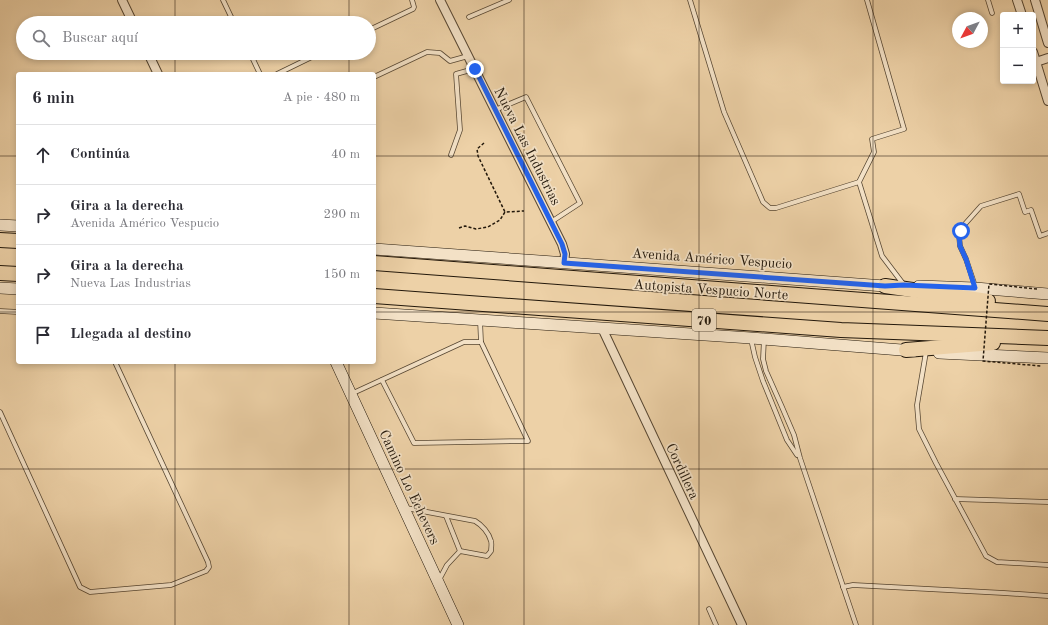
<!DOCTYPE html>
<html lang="es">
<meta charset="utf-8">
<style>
:root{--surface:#fff;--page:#f2f2f3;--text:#2b2b33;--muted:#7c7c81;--line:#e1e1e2}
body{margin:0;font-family:"Old Standard TT",serif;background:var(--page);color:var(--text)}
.controls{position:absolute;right:12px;top:12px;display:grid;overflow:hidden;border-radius:4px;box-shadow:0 2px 6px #0003}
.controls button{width:36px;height:36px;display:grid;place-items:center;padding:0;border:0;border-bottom:1px solid var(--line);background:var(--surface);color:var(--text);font:20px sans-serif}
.compass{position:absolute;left:952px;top:12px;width:36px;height:36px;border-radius:50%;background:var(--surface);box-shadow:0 2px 6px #0003;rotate:229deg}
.stop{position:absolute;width:12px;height:12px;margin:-9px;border:3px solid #2563eb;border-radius:50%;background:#fff}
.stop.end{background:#2563eb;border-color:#fff;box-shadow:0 1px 4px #0008}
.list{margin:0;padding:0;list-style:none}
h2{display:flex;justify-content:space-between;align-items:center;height:52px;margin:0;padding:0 16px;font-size:17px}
h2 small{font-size:13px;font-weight:400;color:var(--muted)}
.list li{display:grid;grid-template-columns:26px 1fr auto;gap:12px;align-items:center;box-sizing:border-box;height:60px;padding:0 16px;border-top:1px solid var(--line)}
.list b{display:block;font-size:15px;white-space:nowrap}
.list p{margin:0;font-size:13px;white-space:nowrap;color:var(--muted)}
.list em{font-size:13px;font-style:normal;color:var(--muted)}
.icon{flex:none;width:22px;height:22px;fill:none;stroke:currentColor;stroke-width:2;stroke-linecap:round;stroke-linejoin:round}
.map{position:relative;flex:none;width:1048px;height:625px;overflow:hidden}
.search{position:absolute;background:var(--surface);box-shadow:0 2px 6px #0003;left:16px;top:16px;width:360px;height:44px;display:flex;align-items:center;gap:10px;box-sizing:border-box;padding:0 14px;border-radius:22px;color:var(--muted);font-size:15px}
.panel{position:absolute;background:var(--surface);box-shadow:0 2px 6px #0003;left:16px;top:72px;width:360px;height:292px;border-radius:4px}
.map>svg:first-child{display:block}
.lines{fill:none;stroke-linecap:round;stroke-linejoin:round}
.service-casing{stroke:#564632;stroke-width:5.5}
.minor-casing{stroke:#564632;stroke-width:10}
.secondary-casing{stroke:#23180b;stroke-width:12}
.motorway-casing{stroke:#23180b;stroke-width:16}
.path{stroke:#23180b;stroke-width:1.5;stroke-dasharray:3 2;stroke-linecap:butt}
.service{stroke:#f3e1c6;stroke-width:4}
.minor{stroke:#f3e1c6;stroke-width:8}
.secondary{stroke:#f3e1c6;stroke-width:11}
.motorway{stroke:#edd1a7;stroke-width:14}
.path-bridge{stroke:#23180b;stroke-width:1.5;stroke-dasharray:3 2;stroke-linecap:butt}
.route{stroke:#2563eb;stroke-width:5}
.grid{fill:none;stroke:#23180b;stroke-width:1;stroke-opacity:0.55}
.labels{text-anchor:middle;stroke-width:3.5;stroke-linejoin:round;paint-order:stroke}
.shield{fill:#f3e1c6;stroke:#615443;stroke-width:1}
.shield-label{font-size:13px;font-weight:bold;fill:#23180b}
.street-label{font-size:14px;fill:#23180b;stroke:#f3e1c6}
</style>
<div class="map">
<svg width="1048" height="625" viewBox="0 0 1048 625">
<rect width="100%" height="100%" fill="#edd1a7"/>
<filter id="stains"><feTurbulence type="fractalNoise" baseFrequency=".005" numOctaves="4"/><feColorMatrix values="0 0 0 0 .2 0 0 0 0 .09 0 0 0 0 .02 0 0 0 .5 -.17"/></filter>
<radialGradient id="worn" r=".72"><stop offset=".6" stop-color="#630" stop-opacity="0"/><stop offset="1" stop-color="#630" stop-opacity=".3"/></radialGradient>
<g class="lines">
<g class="service-casing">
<g id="service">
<path d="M223 0 234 23"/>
<path d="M690 0 724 112 763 202 770 208H776L859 182"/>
<path d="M867 0 904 129 872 139 874 152 859 182 882 256 904 285"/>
<path d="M988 0 992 13"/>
<path d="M469 17 509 0"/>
<path d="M369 30 413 9 414 7 412 0"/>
<path d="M250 53 260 74"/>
<path d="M151 58 160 53"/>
<path d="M277 74 320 53"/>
<path d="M374 77 427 52 440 53 450 61 468 56"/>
<path d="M495 110 526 97 580 203 551 222"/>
<path d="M451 155 460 130 456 74 474 69"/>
<path d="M975 286 966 259 960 246 959 235 961 231 965 224 981 206 1019 194 1025 212 1031 210 1040 236 1048 233"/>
<path d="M0 311 18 312"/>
<path d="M751 339 755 357 763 381 787 440 797 455"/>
<path d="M764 339 763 359 766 371 782 407 794 435 800 458 856 625"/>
<path d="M926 352 917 405 919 429 936 463 986 556 997 562 1048 565"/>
<path d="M382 380 414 443 528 441 481 342"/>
<path d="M351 394 464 342H481L480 320"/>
<path d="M0 412 80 587 90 592 171 585 206 571 209 567 208 562 115 362"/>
<path d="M955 499 1048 502"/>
<path d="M406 508 475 521C482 525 489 533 491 541 492 544 491 548 491 551L487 556 460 551 447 565 439 580"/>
<path d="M446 516 460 551"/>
<path d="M843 587 853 585 1004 593 1048 596"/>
<path d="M709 609 716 625"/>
</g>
</g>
<g class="minor-casing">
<g id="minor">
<path d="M122 0 133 23"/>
<path d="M440 0 562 244 565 254 564 263"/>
<path d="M1017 0 1022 15"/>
<path d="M1035 0 1048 43"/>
<path d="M1033 52 1048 101"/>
<path d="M148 53 158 74"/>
<path d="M1036 62 1048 58"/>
<path d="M602 328 742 625"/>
</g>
</g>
<g class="secondary-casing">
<g id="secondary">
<path d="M0 225 18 226"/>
<path d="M374 249 885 286H892"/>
<path d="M919 286 975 288 1048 294"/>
<path d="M0 288 18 289"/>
<path d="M374 313 751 338 914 351"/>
<path d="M939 353 1048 358"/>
<path d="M336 362 458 625"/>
</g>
</g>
<g class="motorway-casing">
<g id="motorway">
<path d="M0 240 18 241"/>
<path d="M374 263 1048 314"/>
<path d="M0 273 18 274"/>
<path d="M885 286 988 301"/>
<path d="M374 296 841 330 1048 338"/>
<path d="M906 350 993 343"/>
</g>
</g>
<g class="path">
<path d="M484 143 477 149 478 156 505 212"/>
<path d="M459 228 465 226 476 229 488 227 500 220 505 212 524 211"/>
</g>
<use href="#service" class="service"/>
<use href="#minor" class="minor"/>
<use href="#secondary" class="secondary"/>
<use href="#motorway" class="motorway"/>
<path class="path-bridge" d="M1037 289 989 284 983 361 1041 366"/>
</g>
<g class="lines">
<path class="route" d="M475 69 562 244 565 254 564 263 885 286 904 285 975 288 966 259 960 246 959 235 961 231"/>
</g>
<path class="grid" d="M175 0V23M349 0V23M524 0V625M699 0V625M873 0V625M175 53V74M349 53V74M0 156H18M374 156H1048M0 312H18M374 312H1048M175 362V625M349 362V625M0 469H1048"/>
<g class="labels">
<rect class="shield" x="692" y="309" width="24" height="22" rx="3"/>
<g class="shield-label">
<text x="704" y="325">70</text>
</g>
<g class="street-label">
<text transform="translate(528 146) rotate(63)" y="5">Nueva Las Industrias</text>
<text transform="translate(712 258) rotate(4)" y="5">Avenida Américo Vespucio</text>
<text transform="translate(711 289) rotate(4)" y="5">Autopista Vespucio Norte</text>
<text transform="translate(683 471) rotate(65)" y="5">Cordillera</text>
<text transform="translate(410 487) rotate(65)" y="5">Camino Lo Echevers</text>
</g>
</g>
<rect width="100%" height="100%" filter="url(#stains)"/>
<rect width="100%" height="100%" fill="url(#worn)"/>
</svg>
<div class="controls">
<button>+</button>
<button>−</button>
</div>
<svg class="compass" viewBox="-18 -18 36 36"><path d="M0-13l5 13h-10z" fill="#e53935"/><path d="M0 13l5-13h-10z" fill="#7c7c81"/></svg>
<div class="stop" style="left:961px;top:231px"></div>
<div class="stop end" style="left:475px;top:69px"></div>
<div class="search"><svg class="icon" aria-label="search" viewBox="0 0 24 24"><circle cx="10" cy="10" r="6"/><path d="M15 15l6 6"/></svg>Buscar aquí</div>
<section class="panel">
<h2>6 min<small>A pie · 480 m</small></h2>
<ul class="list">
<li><svg class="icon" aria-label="ahead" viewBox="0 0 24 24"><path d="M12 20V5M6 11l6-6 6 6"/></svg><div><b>Continúa</b></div><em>40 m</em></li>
<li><svg class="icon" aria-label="right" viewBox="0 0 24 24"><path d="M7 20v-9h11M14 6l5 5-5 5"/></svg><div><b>Gira a la derecha</b><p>Avenida Américo Vespucio</p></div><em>290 m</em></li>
<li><svg class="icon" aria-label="right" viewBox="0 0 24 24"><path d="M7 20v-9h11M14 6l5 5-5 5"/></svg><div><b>Gira a la derecha</b><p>Nueva Las Industrias</p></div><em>150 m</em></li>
<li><svg class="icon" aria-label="arrive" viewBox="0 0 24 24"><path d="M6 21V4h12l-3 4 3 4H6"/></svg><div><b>Llegada al destino</b></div></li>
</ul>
</section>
</div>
